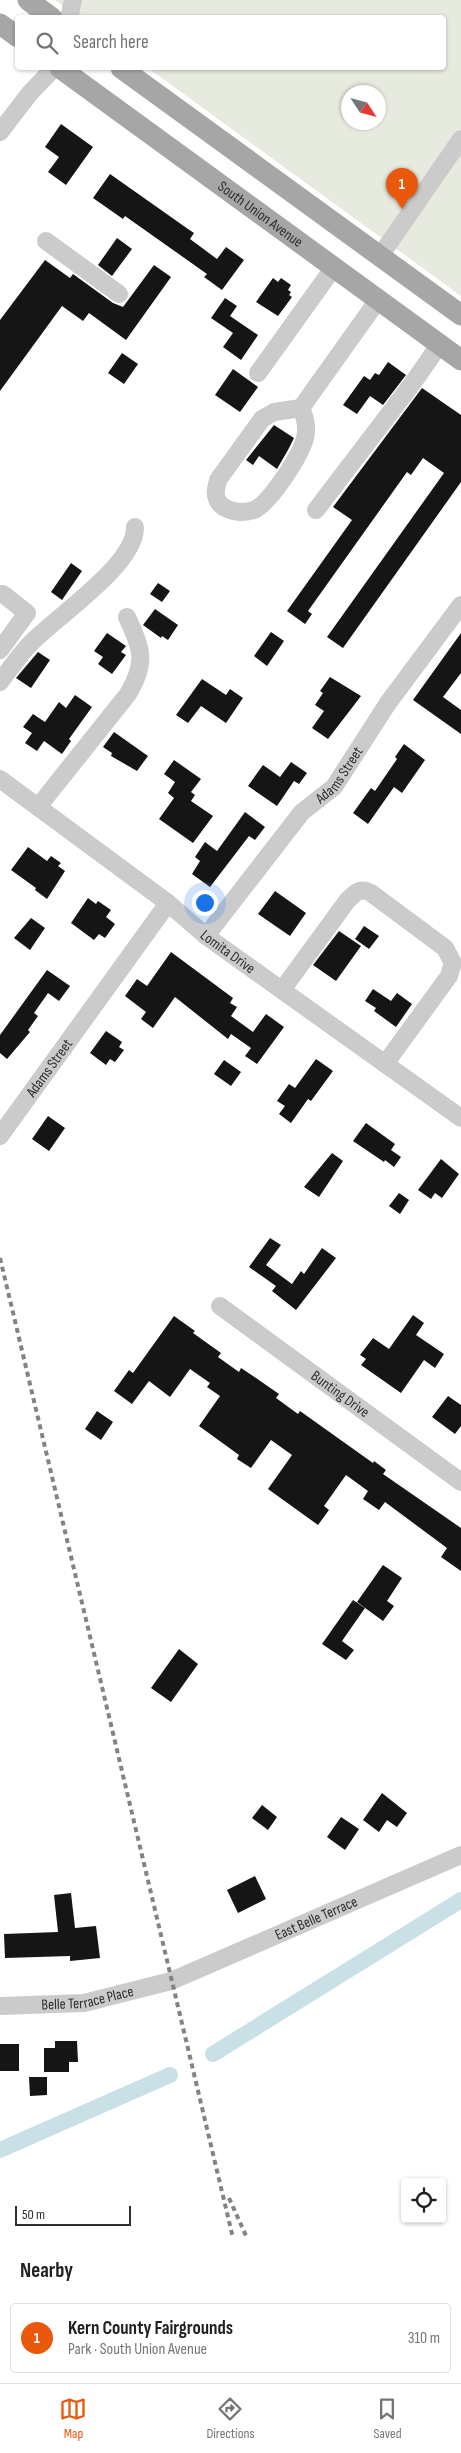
<!DOCTYPE html>
<meta charset="utf-8">
<style>
:root{--surface:#fff;--page:#f2f2f2;--text:#202124;--muted:#757577;--line:#e0e0e0;--accent:#ea580c}
body{margin:0;font-family:"Sofia Sans Condensed",sans-serif;background:var(--page);color:var(--text)}
.controls{position:absolute;right:15px;bottom:15px;display:grid;overflow:hidden;border-radius:5px;box-shadow:0 1px 4px #0004}
.controls button{width:45px;height:45px;display:grid;place-items:center;padding:0;border:0;border-bottom:1px solid var(--line);background:var(--surface);color:var(--text);font:25px sans-serif}
.compass{position:absolute;left:341px;top:85px;width:45px;height:45px;border-radius:50%;background:var(--surface);box-shadow:0 1px 4px #0004;rotate:126deg}
.scale{position:absolute;left:15px;bottom:12px;width:116px;box-sizing:border-box;padding-left:5px;border:2px solid #2e2e2e;border-top:0;font-size:14px;line-height:18px;white-space:nowrap;color:#2e2e2e;-webkit-text-stroke:4px #fff;paint-order:stroke}
.you{position:absolute;left:204px;top:902px;width:18px;height:18px;margin:-12px;border:4px solid #fff;border-radius:50%;background:#1a73e8;box-shadow:0 0 0 8px #1a73e833}
.badge{display:grid;place-items:center;width:32px;height:32px;border-radius:50%;background:var(--accent);color:#fff;font-size:16px;font-weight:700}
.pin{position:absolute;translate:-50% -41px;filter:drop-shadow(0 1px 2px #0008)}
.pin::after{content:'';position:absolute;top:26px;width:18px;height:15px;background:inherit;clip-path:polygon(0 0,100% 0,50% 100%)}
.list{margin:0;padding:0;list-style:none}
h2{display:flex;justify-content:space-between;align-items:center;height:65px;margin:0;padding:0 20px;font-size:21px}
h2 small{font-size:16px;font-weight:400;color:var(--muted)}
.list li{display:grid;grid-template-columns:32px 1fr auto;gap:15px;align-items:center;box-sizing:border-box;height:70px;margin:0 10px 10px;padding:0 10px;border:1px solid var(--line);border-radius:5px}
.list b{display:block;font-size:19px;white-space:nowrap}
.list p{margin:0;font-size:16px;white-space:nowrap;color:var(--muted)}
.list em{font-size:16px;font-style:normal;color:var(--muted)}
.icon{flex:none;width:28px;height:28px;fill:none;stroke:currentColor;stroke-width:2;stroke-linecap:round;stroke-linejoin:round}
.map{position:relative;flex:none;width:461px;height:2238px;overflow:hidden}
.search{position:absolute;background:var(--surface);box-shadow:0 1px 4px #0004;left:15px;right:15px;top:15px;height:55px;display:flex;align-items:center;gap:12px;box-sizing:border-box;padding:0 18px;border-radius:5px;color:var(--muted);font-size:19px}
.sheet{height:145px;background:var(--surface)}
nav{display:flex;justify-content:space-around;align-items:center;box-sizing:border-box;height:70px;border-top:1px solid var(--line);background:var(--surface);font-size:14px;color:var(--muted)}
nav a{display:grid;justify-items:center;gap:2px}
nav .on{color:var(--accent)}
.map>svg:first-child{display:block}
.green{fill:#e7eade;fill-rule:evenodd}
.lines{fill:none;stroke-linecap:round;stroke-linejoin:round}
.canal{stroke:#c9e1e6;stroke-width:16}
.building{fill:#151515}
.minor{stroke:#cbcbcb;stroke-width:18}
.major{stroke:#a6a6a6;stroke-width:21}
.rail{stroke:#838383;stroke-width:4;stroke-dasharray:5 4;stroke-linecap:butt}
.labels{text-anchor:middle;stroke-width:5;stroke-linejoin:round;paint-order:stroke}
.street-label{font-size:15px;fill:#2e2e2e;stroke:#fff}
</style>
<div class="map">
<svg width="461" height="2238" viewBox="0 0 461 2238">
<rect width="100%" height="100%" fill="#fff"/>
<path class="green" d="M55 0H461V296L148 68H444V18H79ZM348 92H378V122H348Z"/>
<g class="lines">
<g class="canal">
<path d="M213 2054 461 1900"/>
<path d="M0 2150 170 2075"/>
</g>
</g>
<g class="building">
<path d="M61 124 93 147 66 185 48 172 59 157 45 147Z"/>
<path d="M110 174 188 229 194 233 190 239 217 259 226 247 244 260 222 290 204 277 207 274 125 216 123 219 93 198Z"/>
<path d="M117 238 132 249 112 276 98 265Z"/>
<path d="M45 260 70 278 73 274 113 303 123 307 154 265 171 277 126 340 89 313 83 321 62 306 0 391V320Z"/>
<path d="M273 278 278 282 281 278 291 285 288 290 291 292 289 295 292 297 278 316 256 302Z"/>
<path d="M225 298 237 306 230 316 258 335 241 360 223 347 233 333 211 318Z"/>
<path d="M122 353 138 364 124 384 108 373Z"/>
<path d="M388 362 406 375 383 405 370 396 357 414 343 405 364 376 370 380 375 373 379 375Z"/>
<path d="M233 369 258 387 240 412 215 395Z"/>
<path d="M422 388 461 415V482L343 648 327 637 444 473 423 458 411 475 407 472 308 611 312 614 305 624 287 611 352 520 333 507Z"/>
<path d="M274 425 294 438 288 450 277 469 259 456 253 465 246 460Z"/>
<path d="M71 563 82 571 62 600 51 592Z"/>
<path d="M158 583 170 591 162 602 150 594Z"/>
<path d="M155 609 178 625 168 640 162 636 161 638 143 625Z"/>
<path d="M271 632 284 641 267 666 254 656Z"/>
<path d="M107 633 126 646 121 652 126 655 112 674 98 664 103 657 94 651Z"/>
<path d="M461 633V673L443 697 461 710V734L413 700Z"/>
<path d="M38 652 50 660 31 688 16 678Z"/>
<path d="M330 677 361 696 328 739 312 728 324 711 315 705 323 693 320 691Z"/>
<path d="M202 679 226 695 230 689 243 698 226 723 201 706 188 723 176 715Z"/>
<path d="M75 695 92 707 69 739 71 741 62 754 44 741 37 751 25 743 32 733 23 727 33 714 45 722 59 702 66 708Z"/>
<path d="M114 732 148 756 137 771 111 756 112 753 103 747Z"/>
<path d="M404 744 425 760 402 793 394 787 368 824 353 813 371 788 375 791 397 759 395 757Z"/>
<path d="M174 760 201 779 191 792 195 795 191 801 213 816 193 843 159 819 174 798 168 793 175 782 164 774Z"/>
<path d="M291 762 307 773 299 784 294 781 277 806 248 786 263 765 280 777Z"/>
<path d="M245 812 265 827 255 840 249 836 210 887 192 874 200 861 195 857 205 842 217 851Z"/>
<path d="M28 847 47 861 51 856 61 863 58 866 65 871 47 899 35 890 36 888 11 870Z"/>
<path d="M275 891 306 913 290 936 258 914Z"/>
<path d="M88 898 96 904 98 901 111 910 106 917 115 924 105 938 99 934 94 940 71 923Z"/>
<path d="M31 918 45 928 30 950 14 938Z"/>
<path d="M364 926 379 936 369 949 355 939Z"/>
<path d="M339 931 361 946 336 981 313 965Z"/>
<path d="M171 952 233 998 230 1003 237 1007 231 1016 253 1032 266 1014 284 1027 257 1064 245 1056 251 1048 231 1034 228 1039 175 997 153 1028 141 1019 146 1012 125 996 137 979 147 986Z"/>
<path d="M47 970 70 986 59 1001 48 993 34 1013 38 1016 28 1030 30 1032 7 1059 0 1053V1035Z"/>
<path d="M373 989 391 1001 397 993 412 1004 396 1027 374 1011 376 1008 365 1001Z"/>
<path d="M106 1031 122 1042 119 1047 124 1050 115 1062 110 1059 106 1065 90 1053Z"/>
<path d="M316 1059 333 1071 311 1101 308 1099 291 1123 279 1114 285 1106 277 1101 289 1084 295 1088Z"/>
<path d="M224 1060 241 1072 231 1086 214 1074Z"/>
<path d="M48 1116 65 1128 49 1151 32 1139Z"/>
<path d="M366 1123 395 1144 391 1150 401 1157 394 1167 385 1160 384 1162 353 1141Z"/>
<path d="M332 1153 343 1161 319 1197 304 1187Z"/>
<path d="M441 1159 459 1174 442 1198 435 1193 431 1199 418 1190Z"/>
<path d="M399 1193 409 1200 400 1214 389 1206Z"/>
<path d="M270 1238 281 1245 266 1265 292 1284 301 1271 304 1274 322 1248 336 1258 296 1310 272 1291 276 1286 249 1267Z"/>
<path d="M413 1315 424 1323 416 1335 444 1354 435 1368 424 1360 401 1393 361 1365 366 1359 360 1355 373 1338 389 1349Z"/>
<path d="M174 1316 195 1331 193 1333 221 1353 218 1357 239 1372 241 1368 256 1378 279 1394 276 1398 298 1414 300 1411 373 1463 374 1461 386 1470 383 1474 461 1528V1571L441 1557 447 1548 385 1502 379 1510 363 1499 368 1491 346 1475 324 1506 329 1510 318 1525 268 1489 292 1455 271 1440 251 1468 237 1459 239 1455 199 1426 220 1396 207 1387 210 1383 190 1369 170 1397 149 1381 132 1404 114 1391 129 1370 133 1373Z"/>
<path d="M448 1396 461 1405V1426L455 1434 432 1417Z"/>
<path d="M97 1411 113 1422 101 1440 85 1429Z"/>
<path d="M383 1565 402 1578 387 1601 394 1606 383 1621 357 1602Z"/>
<path d="M353 1600 365 1608 342 1641 354 1650 346 1660 322 1644Z"/>
<path d="M179 1649 198 1664 171 1702 151 1688Z"/>
<path d="M382 1793 407 1813 397 1827 387 1820 379 1832 363 1820Z"/>
<path d="M262 1805 277 1817 268 1830 252 1818Z"/>
<path d="M341 1817 359 1829 345 1850 327 1837Z"/>
<path d="M255 1876 266 1899 238 1913 227 1890Z"/>
<path d="M71 1893 75 1928 96 1926 100 1958 70 1961V1956L5 1958 4 1934 58 1932 54 1895Z"/>
<path d="M55 2041H77L78 2062H69V2072H44V2048H55Z"/>
<rect x="0" y="2044" width="19" height="27"/>
<path d="M29 2077H47V2095L30 2096Z"/>
</g>
<g class="lines">
<g class="minor">
<path d="M69 18 73 0"/>
<path d="M0 132 30 93 54 68"/>
<path d="M46 241 119 294"/>
<path d="M380 256 461 139"/>
<path d="M258 373 334 267"/>
<path d="M301 408C305 417 308 427 305 438 301 455 270 503 254 510 243 514 222 512 217 499 214 493 217 486 218 480L262 419 274 412 301 408 378 300"/>
<path d="M316 510 412 384 440 344"/>
<path d="M0 650 27 613 3 594"/>
<path d="M0 682C9 670 18 657 29 645 54 618 136 565 135 527"/>
<path id="s1" d="M0 779 168 903 206 936 461 1118"/>
<path d="M38 807 128 694C147 662 142 650 127 617"/>
<path id="s2" d="M206 936 302 812 334 787 388 703 461 605"/>
<path d="M282 990 347 901C355 893 359 887 371 893L445 948 453 963 449 976 385 1064"/>
<path id="s3" d="M0 1136 168 903"/>
<path id="s4" d="M220 1306 461 1482"/>
<path id="s5" d="M0 2006 84 2003 171 1981 461 1855"/>
</g>
<g class="major">
<path d="M28 0 52 18"/>
<path d="M0 24 18 37"/>
<path id="s6" d="M60 68 461 360"/>
<path d="M121 68 461 315"/>
</g>
<g class="rail">
<path d="M0 1258 233 2238"/>
<path d="M229 2198 247 2238"/>
</g>
</g>
<g class="labels">
<g class="street-label">
<text dy="5" stroke="none"><textPath href="#s6" startOffset="248">South Union Avenue</textPath></text>
<text dy="5" stroke="none"><textPath href="#s2" startOffset="210">Adams Street</textPath></text>
<text dy="5" stroke="none"><textPath href="#s1" startOffset="286">Lomita Drive</textPath></text>
<text dy="5" stroke="none"><textPath href="#s3" startOffset="84">Adams Street</textPath></text>
<text dy="5" stroke="none"><textPath href="#s4" startOffset="149">Bunting Drive</textPath></text>
<text dy="5" stroke="none"><textPath href="#s5" startOffset="332">East Belle Terrace</textPath></text>
<text dy="5" stroke="none"><textPath href="#s5" startOffset="88">Belle Terrace Place</textPath></text>
</g>
</g>
</svg>
<div class="controls">
<button><svg class="icon" aria-label="locate" viewBox="0 0 24 24"><circle cx="12" cy="12" r="6"/><path d="M12 2v4M12 18v4M2 12h4M18 12h4"/></svg></button>
</div>
<svg class="compass" viewBox="-18 -18 36 36"><path d="M0-13l5 13h-10z" fill="#e53935"/><path d="M0 13l5-13h-10z" fill="#757577"/></svg>
<div class="scale">50 m</div>
<div class="you"></div>
<div class="pin badge" style="left:402px;top:209px">1</div>
<div class="search"><svg class="icon" aria-label="search" viewBox="0 0 24 24"><circle cx="10" cy="10" r="6"/><path d="M15 15l6 6"/></svg>Search here</div>
</div>
<section class="sheet">
<h2>Nearby<small></small></h2>
<ul class="list">
<li><span class="badge">1</span><div><b>Kern County Fairgrounds</b><p>Park · South Union Avenue</p></div><em>310 m</em></li>
</ul>
</section>
<nav>
<a class="on"><svg class="icon" aria-label="map" viewBox="0 0 24 24"><path d="M3 6l6-2 6 2 6-2v14l-6 2-6-2-6 2zM9 4v14M15 6v14"/></svg>Map</a>
<a><svg class="icon" aria-label="directions" viewBox="0 0 24 24"><path d="M12 3l9 9-9 9-9-9zM9 14v-3h6M13 9l2 2-2 2"/></svg>Directions</a>
<a><svg class="icon" aria-label="saved" viewBox="0 0 24 24"><path d="M7 4h10v16l-5-4-5 4z"/></svg>Saved</a>
</nav>
